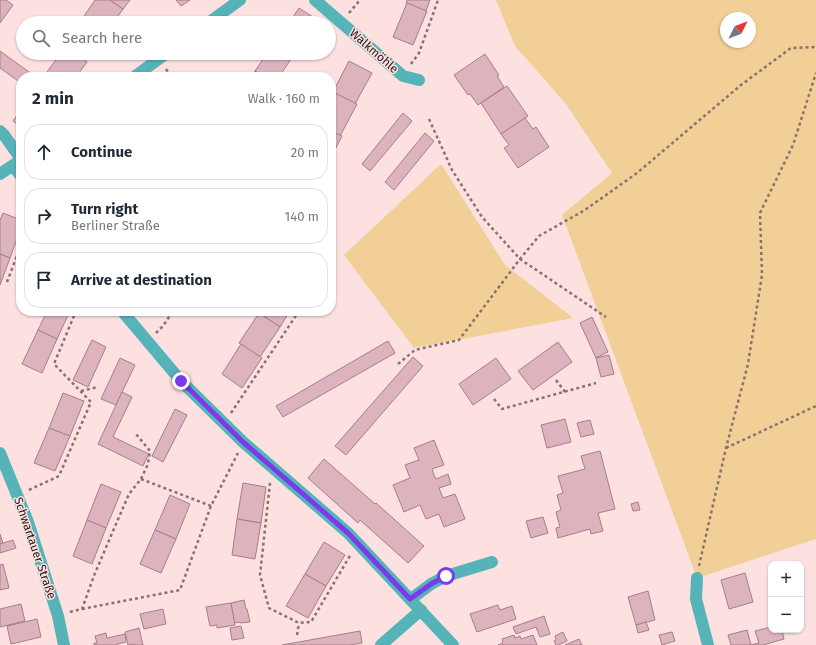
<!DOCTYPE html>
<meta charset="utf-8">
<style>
:root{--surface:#fff;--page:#f2f2f3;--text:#1f2937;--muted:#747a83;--line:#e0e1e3}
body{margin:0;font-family:"Fira Sans",sans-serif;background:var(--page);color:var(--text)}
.controls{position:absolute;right:12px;bottom:12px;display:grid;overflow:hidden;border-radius:8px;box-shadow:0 1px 3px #0004}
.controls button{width:36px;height:36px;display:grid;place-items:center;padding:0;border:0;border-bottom:1px solid var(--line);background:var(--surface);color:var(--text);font:20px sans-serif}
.compass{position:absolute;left:720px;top:12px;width:36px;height:36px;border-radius:50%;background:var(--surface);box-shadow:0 1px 3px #0004;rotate:48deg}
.stop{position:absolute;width:12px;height:12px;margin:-9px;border:3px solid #7c3aed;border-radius:50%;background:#fff}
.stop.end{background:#7c3aed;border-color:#fff;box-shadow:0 1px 4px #0008}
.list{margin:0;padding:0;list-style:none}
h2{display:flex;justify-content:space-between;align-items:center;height:52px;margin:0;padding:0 16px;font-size:17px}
h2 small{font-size:13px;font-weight:400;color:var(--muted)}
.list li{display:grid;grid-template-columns:26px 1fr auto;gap:12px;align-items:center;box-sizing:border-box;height:56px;margin:0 8px 8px;padding:0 8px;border:1px solid var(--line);border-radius:16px}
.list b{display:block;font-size:15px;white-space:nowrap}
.list p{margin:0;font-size:13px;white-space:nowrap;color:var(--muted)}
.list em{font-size:13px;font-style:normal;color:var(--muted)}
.icon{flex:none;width:22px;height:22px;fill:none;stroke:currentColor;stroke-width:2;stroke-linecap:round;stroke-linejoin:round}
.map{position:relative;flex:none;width:816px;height:645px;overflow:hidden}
.search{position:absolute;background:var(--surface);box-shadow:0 1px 3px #0004;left:16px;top:16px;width:320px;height:44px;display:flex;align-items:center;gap:10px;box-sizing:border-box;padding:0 14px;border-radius:22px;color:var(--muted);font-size:15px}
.panel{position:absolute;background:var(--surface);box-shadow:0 1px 3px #0004;left:16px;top:72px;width:320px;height:244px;border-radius:16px}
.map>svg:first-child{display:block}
.green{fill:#f1cf96;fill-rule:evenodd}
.building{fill:#ddb3be;stroke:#a67e89}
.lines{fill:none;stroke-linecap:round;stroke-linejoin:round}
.path{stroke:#877272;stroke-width:2.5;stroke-dasharray:3 3;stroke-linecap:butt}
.minor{stroke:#56b4b9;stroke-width:12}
.route{stroke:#7c3aed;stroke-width:5}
.labels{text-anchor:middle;stroke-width:3;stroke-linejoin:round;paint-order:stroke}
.street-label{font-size:12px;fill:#251616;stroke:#fce1e0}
</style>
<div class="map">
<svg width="816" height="645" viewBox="0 0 816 645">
<rect width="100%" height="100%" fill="#fce1e0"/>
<g class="green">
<path d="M496 0H816V539L697 578 562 215 612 173 566 104 515 46ZM726 18H750V42H726Z"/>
<path d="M441 164 505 265 573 318 414 348 344 255Z"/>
</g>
<g class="building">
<path d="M0 0H6L13 5 0 23Z"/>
<path d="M95 0H110L123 9 113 23H87L82 19Z"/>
<path d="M110 0H130L123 9Z"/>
<path d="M176 0H190L181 6Z"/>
<path d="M407 0H430L426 11 406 3Z"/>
<path d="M407 3 427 11 413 45 393 37Z"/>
<path d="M299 8 319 21 317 23H289Z"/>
<path d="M0 51 36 77H21V83L0 68Z"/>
<path d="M61 53H75L87 62 76 77H45L44 76Z"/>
<path d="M75 53H91L85 60Z"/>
<path d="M267 53H295L279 77H265L255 71Z"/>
<path d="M485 54 499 75 497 76 504 87 478 105 470 94 468 95 454 75Z"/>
<path d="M349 61 372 73 355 104 333 92Z"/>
<path d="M255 71 265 77H251Z"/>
<path d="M507 86 528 116 501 134 481 103Z"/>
<path d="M335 93 357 104 340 136 331 131V101Z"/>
<path d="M21 110V127L13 121Z"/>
<path d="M403 113 412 121 370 171 362 164Z"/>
<path d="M525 118 533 129 536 127 549 147 518 168 504 148 509 145 501 134Z"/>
<path d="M331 131 342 136 331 157Z"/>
<path d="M425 133 434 141 394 190 385 182Z"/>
<path d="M3 213 21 220V228L10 258 0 254V220Z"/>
<path d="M0 254 10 258 0 285Z"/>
<path d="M47 311H70L57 339 38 330Z"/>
<path d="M260 311H290L280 327 259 313Z"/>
<path d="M259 313 280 327 260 357 239 343Z"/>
<path d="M592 317 608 352 596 358 580 323Z"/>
<path d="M38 330 57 339 42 373 22 364Z"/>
<path d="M92 340 106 347 88 387 73 380Z"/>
<path d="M388 341 395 353 283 417 276 406Z"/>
<path d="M558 342 572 362 533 390 518 371Z"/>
<path d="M241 344 262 358 242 388 222 374Z"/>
<path d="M609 355 614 374 601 377 596 358Z"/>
<path d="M413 357 423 366 346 455 335 446Z"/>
<path d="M120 358 135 365 116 405 101 399Z"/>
<path d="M496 358 511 379 473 405 459 384Z"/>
<path d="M122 392 132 397 113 437 149 454 143 466 98 444Z"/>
<path d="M63 393 84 401 70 436 49 428Z"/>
<path d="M175 409 187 415 163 462 152 456Z"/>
<path d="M565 419 571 442 547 448 541 425Z"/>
<path d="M590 420 594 434 581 437 577 423Z"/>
<path d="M49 428 70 436 55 471 34 463Z"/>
<path d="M434 440 444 465 432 469 434 475 436 479 448 474 451 484 439 488 443 498 455 494 465 519 444 527 439 514 426 519 420 505 404 512 393 485 410 478 405 465 419 460 414 448Z"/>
<path d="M600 451 615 509 598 513 603 531 591 534 590 529 558 538 556 528 560 527 556 512 561 510 557 495 563 493 558 476 585 469 581 456Z"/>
<path d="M324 459 375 504 376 503 424 546 408 563 360 520 358 523 308 478Z"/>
<path d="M243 483 266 487 261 523 237 519Z"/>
<path d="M101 484 121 492 106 528 87 520Z"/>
<path d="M170 495 190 504 176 539 155 530Z"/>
<path d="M638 502 640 510 633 511 631 504Z"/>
<path d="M543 517 548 533 531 538 526 521Z"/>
<path d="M237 519 261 523 255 559 232 555Z"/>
<path d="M87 520 106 528 92 564 73 556Z"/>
<path d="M155 530 176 539 161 573 140 564Z"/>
<path d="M0 534 3 543 0 544Z"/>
<path d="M13 540 16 548 0 553V544Z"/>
<path d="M324 542 345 555 326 586 305 574Z"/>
<path d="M3 564 9 588 0 590V565Z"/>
<path d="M745 573 753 602 729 609 721 580Z"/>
<path d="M305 574 326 586 308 618 286 606Z"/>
<path d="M648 591 655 620 636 625 628 597Z"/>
<path d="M244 600 246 609H247L250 622 241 623 240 622 234 623 231 603Z"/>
<path d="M231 603 235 625 217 628V625L210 626 206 607Z"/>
<path d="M21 604 25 621 0 627V609Z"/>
<path d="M498 605 500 610 512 606 516 619 477 632 470 614Z"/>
<path d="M163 609 166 624 144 629 140 614Z"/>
<path d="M544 616 550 634 540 637 536 627 516 634 513 627Z"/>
<path d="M37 619 41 637 11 644 7 626Z"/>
<path d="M646 622 649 630 638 633 636 625Z"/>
<path d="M241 626 244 638 232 640 230 628Z"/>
<path d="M771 627V630H782L784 639 763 645H751L759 643 755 631Z"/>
<path d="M139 628 143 645H135V644L128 645 125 632Z"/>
<path d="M747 630 751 645H731L728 635Z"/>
<path d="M360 631 362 643 350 645H282Z"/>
<path d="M563 632 567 641 558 645H556L554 641 556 640 555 636Z"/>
<path d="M672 632 675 641 662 645 659 635Z"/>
<path d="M106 633 107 638 125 634 126 642 117 644V645H94V643H97L95 636Z"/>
<path d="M514 635 515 638 520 636 521 639 533 635 537 645H498L503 643 502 639Z"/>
<path d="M579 639 582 645H565Z"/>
</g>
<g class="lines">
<g class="path">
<path d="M349 13 360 0"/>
<path d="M411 64 419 53 438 0"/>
<path d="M166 69 172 77"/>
<path d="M429 119 452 170 482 217 520 259 606 317"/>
<path d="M7 282 21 245"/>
<path d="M156 333 163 326 173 311"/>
<path d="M398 364 415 350 459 340 520 259 539 236 585 210 637 173 741 85 791 48 816 47"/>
<path d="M556 380 565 392"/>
<path d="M81 391 98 387"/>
<path d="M494 399 502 409 596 383"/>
<path d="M231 413 299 311"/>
<path d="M726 448 816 406"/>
<path d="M141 479 211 506"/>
<path d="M270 483 260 575 269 608 299 623 311 622 351 554"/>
<path d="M29 490 59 476 91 402 54 364 76 311"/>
<path d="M699 566 726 448 748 364 762 275 760 213 793 145 816 73"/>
<path d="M82 609 180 590 211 506 238 453"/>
<path d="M70 612 82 609 95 573 129 494 141 479 148 464 150 451 136 434"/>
<path d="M297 635 299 623"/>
</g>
<g class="minor">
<path d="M315 0 403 76 419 80"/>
<path d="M208 23 240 0"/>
<path d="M134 77 167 53"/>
<path d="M0 131 4 135 21 159"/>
<path d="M13 166 21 176"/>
<path d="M0 174 21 160"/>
<path d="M122 311 181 381 243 442 348 533 453 645"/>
<path d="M0 453 28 522 58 616 64 645"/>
<path d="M697 578 696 599 708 645"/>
<path d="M411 599 431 584 446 576 492 562"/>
<path d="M381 645 421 610"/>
</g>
</g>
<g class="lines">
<path class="route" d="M181 381 243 442 348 533 410 599 431 584 446 576"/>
</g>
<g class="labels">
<g class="street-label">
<text transform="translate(374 51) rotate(41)" y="4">Walkmöhle</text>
<text transform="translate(35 548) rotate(71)" y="4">Schwartauer Straße</text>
</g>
</g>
</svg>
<div class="controls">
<button>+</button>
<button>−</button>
</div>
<svg class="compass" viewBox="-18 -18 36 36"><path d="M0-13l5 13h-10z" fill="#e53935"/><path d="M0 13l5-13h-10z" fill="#747a83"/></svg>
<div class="stop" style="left:446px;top:576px"></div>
<div class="stop end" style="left:181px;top:381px"></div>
<div class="search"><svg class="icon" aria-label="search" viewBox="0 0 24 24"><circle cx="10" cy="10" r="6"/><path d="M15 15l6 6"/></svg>Search here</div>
<section class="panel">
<h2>2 min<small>Walk · 160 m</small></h2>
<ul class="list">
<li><svg class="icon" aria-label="ahead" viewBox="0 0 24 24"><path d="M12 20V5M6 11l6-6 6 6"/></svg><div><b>Continue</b></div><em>20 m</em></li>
<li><svg class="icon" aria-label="right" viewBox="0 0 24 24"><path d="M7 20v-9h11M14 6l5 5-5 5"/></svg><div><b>Turn right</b><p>Berliner Straße</p></div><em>140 m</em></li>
<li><svg class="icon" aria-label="arrive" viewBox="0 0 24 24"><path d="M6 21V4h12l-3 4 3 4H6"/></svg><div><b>Arrive at destination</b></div></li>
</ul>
</section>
</div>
